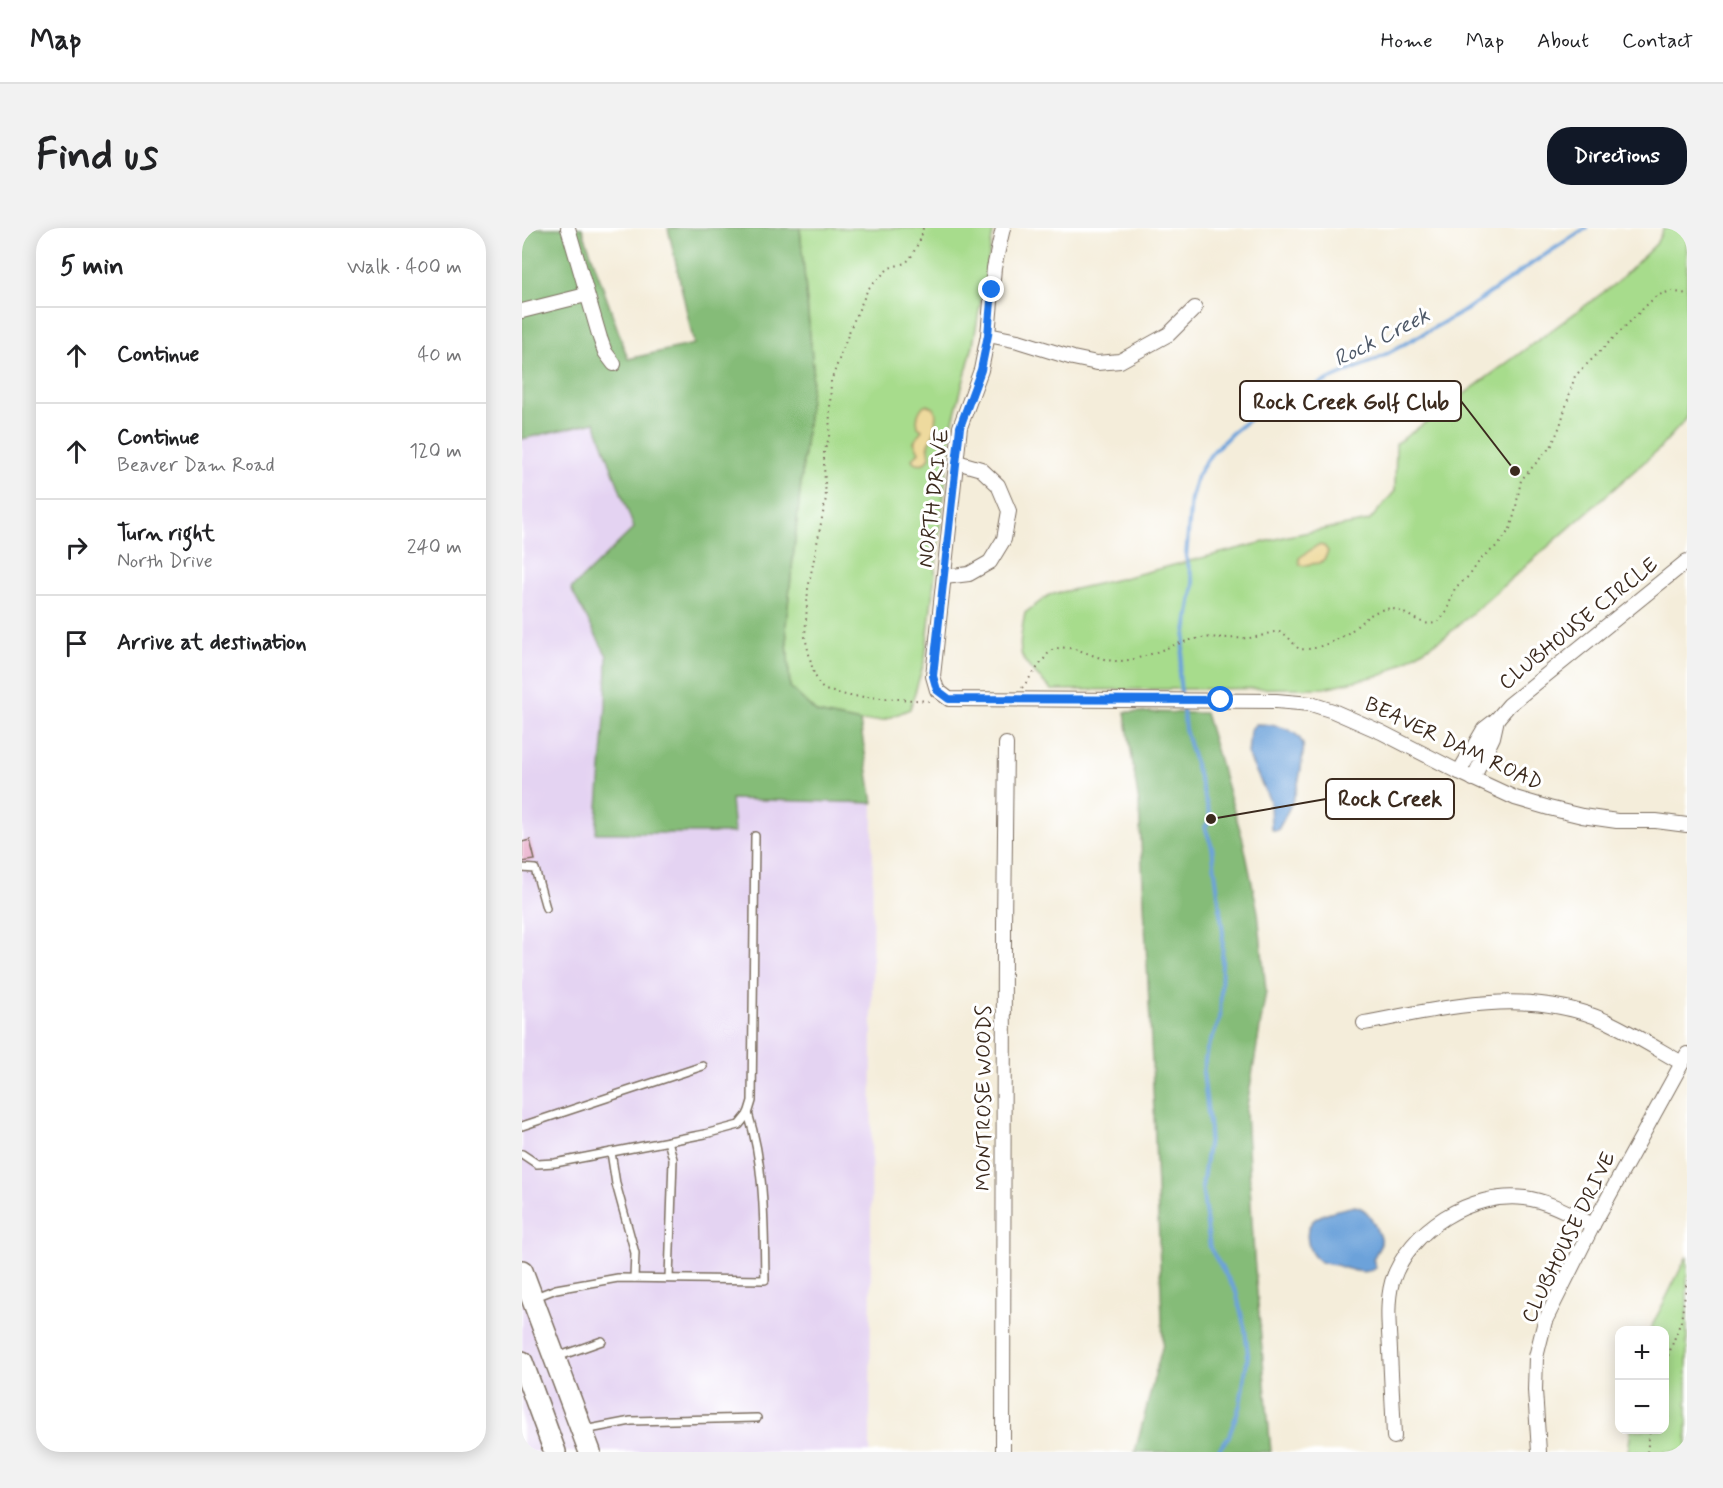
<!DOCTYPE html>
<meta charset="utf-8">
<style>
:root{--surface:#fff;--page:#f2f2f2;--text:#202124;--muted:#757577;--line:#e0e0e0;--accent:#111827}
body{margin:0;font-family:Mynerve,sans-serif;background:var(--page);color:var(--text)}
.controls{position:absolute;right:18px;bottom:18px;display:grid;overflow:hidden;border-radius:12px;box-shadow:0 3px 15px #0003}
.controls button{width:54px;height:54px;display:grid;place-items:center;padding:0;border:0;border-bottom:2px solid var(--line);background:var(--surface);color:var(--text);font:30px sans-serif}
.stop{position:absolute;width:18px;height:18px;margin:-14px;border:4px solid #1a73e8;border-radius:50%;background:#fff}
.stop.end{background:#1a73e8;border-color:#fff;box-shadow:0 2px 6px #0008}
.list{margin:0;padding:0;list-style:none}
h2{display:flex;justify-content:space-between;align-items:center;height:78px;margin:0;padding:0 24px;font-size:26px}
h2 small{font-size:20px;font-weight:400;color:var(--muted)}
.list li{display:grid;grid-template-columns:39px 1fr auto;gap:18px;align-items:center;box-sizing:border-box;height:96px;padding:0 24px;border-top:2px solid var(--line)}
.list b{display:block;font-size:22px;white-space:nowrap}
.list p{margin:0;font-size:20px;white-space:nowrap;color:var(--muted)}
.list em{font-size:20px;font-style:normal;color:var(--muted)}
.icon{flex:none;width:33px;height:33px;fill:none;stroke:currentColor;stroke-width:2;stroke-linecap:round;stroke-linejoin:round}
.map{position:relative;flex:none;width:1165px;height:1224px;overflow:hidden;border-radius:24px}
header{display:flex;align-items:center;gap:36px;box-sizing:border-box;height:84px;padding:0 30px;background:var(--surface);border-bottom:2px solid var(--line)}
header strong{font-size:28px}
nav{display:flex;gap:33px;margin-inline-start:auto;font-size:21px}
.intro{display:flex;align-items:center;justify-content:space-between;box-sizing:border-box;height:144px;padding:0 36px}
h1{margin:0;font-size:42px}
.button{padding:15px 27px;border-radius:24px;background:var(--accent);color:#fff;font-size:21px;font-weight:700}
main{display:flex;gap:36px;padding:0 36px}
aside{flex:1;background:var(--surface);border-radius:24px;box-shadow:0 3px 15px #0003}
.map>svg:first-child{display:block}
.built{fill:#e4d3f2}
.green{fill:#a7dc8c;stroke:#718355;stroke-width:1.5}
.forest{fill:#85bc78;stroke:#60734b;stroke-width:1.5}
.sand{fill:#eeda9e;stroke:#94825e;stroke-width:1.5}
.water{fill:#6ca2da;stroke:#54667c;stroke-width:1.5}
.lines{fill:none;stroke-linecap:round;stroke-linejoin:round}
.stream{stroke:#6ca2da;stroke-width:4}
.building{fill:#e8acc9}
.lane-casing{stroke:#7c6e60;stroke-width:10}
.street-casing{stroke:#7c6e60;stroke-width:16}
.primary-casing{stroke:#7c6e60;stroke-width:24}
.path{stroke:#7c6e60;stroke-width:2;stroke-dasharray:1.5 4.5;stroke-linecap:butt}
.lane{stroke:#fff;stroke-width:7}
.street{stroke:#fff;stroke-width:14}
.primary{stroke:#fff;stroke-width:21}
.route{stroke:#1a73e8;stroke-width:8}
.labels{text-anchor:middle;stroke-width:6;stroke-linejoin:round;paint-order:stroke}
.street-label{font-size:21px;fill:#3b2a1e;stroke:#fff}
.water-label{font-size:22px;font-style:italic;fill:#4f5a69;stroke:#fff}
.leader{fill:none;stroke:#3b2a1e;stroke-width:2}
.callout-dot{fill:#3b2a1e;stroke:#fff;stroke-width:2}
.callout{fill:#fff;stroke:#3b2a1e;stroke-width:2}
.callout-label{font-size:22px;text-anchor:middle;font-weight:bold;fill:#3b2a1e}
</style>
<header>
<strong>Map</strong>
<nav><a>Home</a><a>Map</a><a>About</a><a>Contact</a></nav>
</header>
<div class="intro"><h1>Find us</h1><a class="button">Directions</a></div>
<main>
<aside>
<h2>5 min<small>Walk · 400 m</small></h2>
<ul class="list">
<li><svg class="icon" aria-label="ahead" viewBox="0 0 24 24"><path d="M12 20V5M6 11l6-6 6 6"/></svg><div><b>Continue</b></div><em>40 m</em></li>
<li><svg class="icon" aria-label="ahead" viewBox="0 0 24 24"><path d="M12 20V5M6 11l6-6 6 6"/></svg><div><b>Continue</b><p>Beaver Dam Road</p></div><em>120 m</em></li>
<li><svg class="icon" aria-label="right" viewBox="0 0 24 24"><path d="M7 20v-9h11M14 6l5 5-5 5"/></svg><div><b>Turn right</b><p>North Drive</p></div><em>240 m</em></li>
<li><svg class="icon" aria-label="arrive" viewBox="0 0 24 24"><path d="M6 21V4h12l-3 4 3 4H6"/></svg><div><b>Arrive at destination</b></div></li>
</ul>
</aside>
<div class="map">
<svg width="1165" height="1224" viewBox="0 0 1165 1224">
<rect width="100%" height="100%" fill="#fff"/>
<filter id="ink" filterUnits="userSpaceOnUse"><feTurbulence type="fractalNoise" baseFrequency=".0167" numOctaves="2"/><feDisplacementMap in="SourceGraphic" scale="12" xChannelSelector="R" yChannelSelector="G"/><feConvolveMatrix kernelMatrix="1 2 1 2 8 2 1 2 1" color-interpolation-filters="sRGB"/></filter>
<filter id="wash" filterUnits="userSpaceOnUse"><feTurbulence type="fractalNoise" baseFrequency=".008" numOctaves="4" result="noise"/><feDisplacementMap in="SourceGraphic" scale="24" xChannelSelector="R" yChannelSelector="G"/><feGaussianBlur stdDeviation="1.35" result="paint"/><feColorMatrix in="noise" values="0 0 0 0 0 0 0 0 0 0 0 0 0 0 0 0 0 1.4 0 .05"/><feComposite in="paint" operator="in"/></filter>
<g filter="url(#wash)">
<rect width="100%" height="100%" fill="#f4edda"/>
<path class="built" d="M73 194 113 300 49 361 85 428 84 478 212 605 209 571 351 575 348 1224H0V211Z"/>
<g class="green">
<path d="M278 0H472L451 117 430 197 403 431 388 481 362 492 338 494 295 485 268 459 264 397 291 140Z"/>
<path d="M1142 0H1165V190L1136 222 924 408 863 446 802 460 530 462C496 429 494 432 503 385L527 367 597 351 766 308 847 293 873 263 874 216 1094 55 1134 16Z"/>
<path d="M1165 1028V1224H1106L1109 1202H1142V1102H1128Z"/>
</g>
<g class="forest">
<path d="M0 0H60L106 131 172 116 146 0H278L291 140 264 397 268 459 295 485 338 494 351 575 209 571 212 605H74L84 478 85 428 49 361 112 300 73 194 0 211Z"/>
<path d="M603 484 683 485 721 612 736 684 744 763 724 884 732 1029 749 1224H613L641 1116 630 834 617 576Z"/>
</g>
<g class="sand">
<path d="M402 177H406L412 180 414 186 412 205 406 216 408 229C403 236 400 237 392 234L390 231 397 224 392 214 400 202 396 199C394 191 396 183 402 177Z"/>
<path d="M796 317 802 318 806 323 803 330 798 335 788 336 782 338 778 337 777 330Z"/>
</g>
<g class="water">
<path d="M734 496C749 496 773 499 780 514 783 519 781 526 780 532 777 562 770 576 756 602L753 603 749 601 748 573 726 527 728 502Z"/>
<path d="M833 978C849 981 853 999 859 1012V1016L851 1031 854 1040C842 1048 826 1041 814 1037 808 1036 800 1036 796 1032 786 1025 781 1004 790 994 799 984 820 981 833 978Z"/>
</g>
<g class="lines">
<path class="stream" d="M695 1224 707 1208 718 1177 726 1127 723 1101 714 1064 688 1020 680 959 688 903 681 844 685 821 698 792 701 705 690 619 683 599 689 591 663 501 657 446 672 356 664 329 669 270 675 248 689 226 710 205 734 186 808 151 857 130 944 82 1009 36 1064 0"/>
</g>
<g id="blocks">
<path class="building" d="M8 612 13 632 0 634V614Z"/>
</g>
</g>
<g filter="url(#ink)">
<use href="#blocks" fill-opacity="0" stroke="#7c6e60" stroke-width="1.5"/>
<g class="lines">
<g class="lane-casing">
<g id="lane">
<path d="M0 640 13 641 24 680"/>
<path d="M0 898 181 838"/>
<path d="M146 913 151 931 147 1050"/>
<path d="M89 924 94 956 113 1025 112 1050"/>
<path d="M0 926 15 936 33 935 183 906 217 897 226 886 230 873 233 608"/>
<path d="M11 1070 34 1061 96 1050 243 1052C242 996 243 939 226 885"/>
<path d="M35 1129 80 1113"/>
<path d="M62 1202 109 1193 235 1190"/>
</g>
</g>
<g class="street-casing">
<g id="street">
<path d="M46 0 78 110 83 124 92 136"/>
<path d="M481 0 472 40 466 107 459 142 438 199 411 448 415 462 427 471 754 473 789 476 811 483 859 504 937 544 993 570 1027 580 1060 588 1095 593H1134L1165 597"/>
<path d="M0 83 64 67"/>
<path d="M466 107 496 113 551 130 575 135 598 133 647 106 673 80"/>
<path d="M423 349 447 346 468 334 482 311 487 283 476 257 459 241 435 234"/>
<path d="M937 544 962 501 975 491 987 477 1165 333"/>
<path d="M951 551 971 509 975 491"/>
<path d="M842 795C924 780 1003 758 1084 793 1110 805 1135 821 1160 835"/>
<path d="M872 1209C871 1180 869 1151 868 1122 867 1100 864 1076 870 1054 887 1001 950 963 1003 970 1027 973 1050 987 1071 997"/>
<path d="M481 1224 482 697 484 516"/>
<path d="M1017 1224 1013 1162 1014 1129 1023 1093 1071 997 1165 826"/>
</g>
</g>
<g class="primary-casing">
<g id="primary">
<path d="M0 1043 68 1224"/>
<path d="M0 1134 33 1224"/>
</g>
</g>
<g class="path">
<path d="M401 0 399 10 388 31 383 35 367 40 346 61 329 99 309 153 307 210 302 224V238L304 270 286 361 283 409 291 443 298 458 303 462 328 468 408 473"/>
<path d="M500 460 528 423C551 411 574 435 599 433 624 431 645 418 669 412 691 406 712 413 734 409 742 408 753 401 760 405 767 408 771 416 777 421 793 423 815 413 829 403 840 394 848 384 863 381 882 377 897 402 916 394L924 385 933 360 948 347 958 332 978 315 988 301 993 284 999 252 1030 217 1038 198 1053 148 1134 68 1149 63 1165 66"/>
<path d="M1142 1139 1159 1093 1165 1052"/>
<path d="M1125 1224 1128 1202"/>
</g>
<use href="#lane" class="lane"/>
<use href="#street" class="street"/>
<use href="#primary" class="primary"/>
</g>
</g>
<g class="lines" filter="url(#ink)">
<path class="route" d="M470 62 466 107 459 142 438 199 411 448 415 462 427 471 699 472"/>
</g>
<g class="labels">
<g class="street-label">
<text transform="translate(411 270) rotate(-83)" y="7">NORTH DRIVE</text>
<text transform="translate(1056 395) rotate(-39)" y="7">CLUBHOUSE CIRCLE</text>
<text transform="translate(932 515) rotate(25)" y="7">BEAVER DAM ROAD</text>
<text transform="translate(461 870) rotate(-90)" y="7">MONTROSE WOODS</text>
<text transform="translate(1046 1009) rotate(-64)" y="7">CLUBHOUSE DRIVE</text>
</g>
<g class="water-label">
<text transform="translate(859 108) rotate(-27)" y="8">Rock Creek</text>
</g>
</g>
<path class="leader" d="M993 243L939 173M689 591L804 571"/>
<g class="callout-dot">
<circle cx="993" cy="243" r="6"/>
<circle cx="689" cy="591" r="6"/>
</g>
<g class="callout">
<rect x="718" y="153" width="221" height="40" rx="6"/>
<rect x="804" y="551" width="128" height="40" rx="6"/>
</g>
<g class="callout-label">
<text x="829" y="181">Rock Creek Golf Club</text>
<text x="868" y="578">Rock Creek</text>
</g>
</svg>
<div class="controls">
<button>+</button>
<button>−</button>
</div>
<div class="stop" style="left:699px;top:472px"></div>
<div class="stop end" style="left:470px;top:62px"></div>
</div>
</main>
